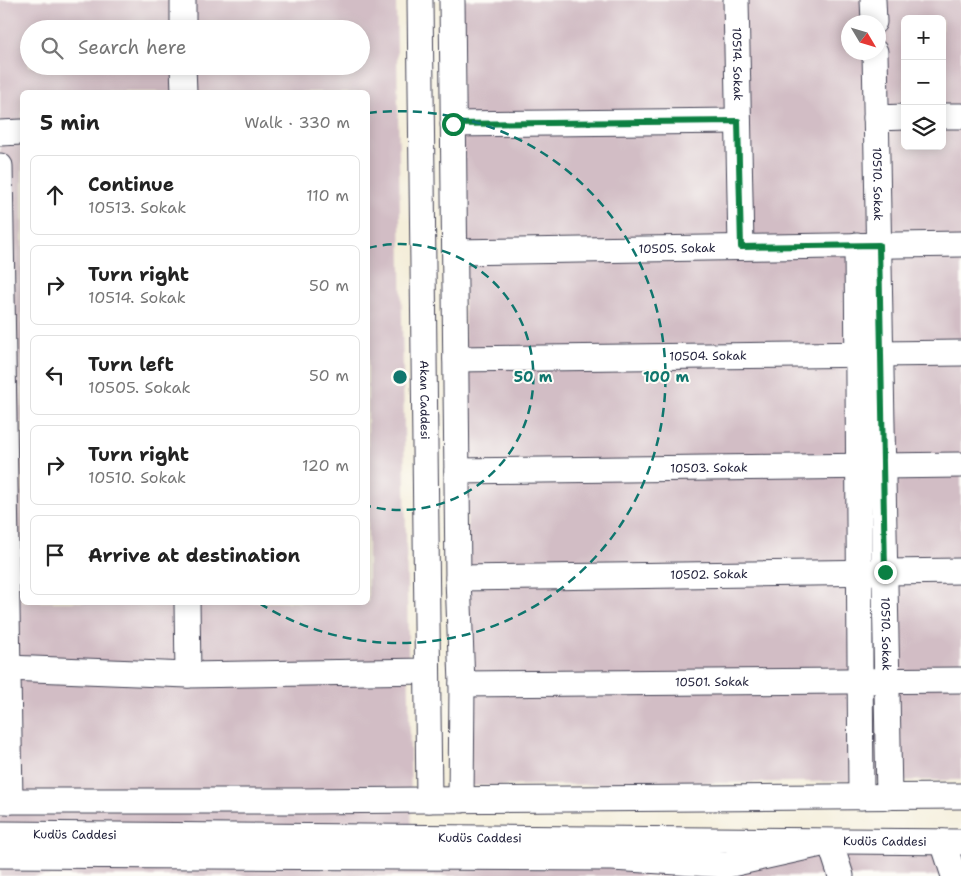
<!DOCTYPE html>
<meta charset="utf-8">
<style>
:root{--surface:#fff;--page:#f6f6f6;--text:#222;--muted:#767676;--line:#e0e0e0}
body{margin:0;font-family:"Shantell Sans",sans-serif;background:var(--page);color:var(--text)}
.controls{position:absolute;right:15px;top:15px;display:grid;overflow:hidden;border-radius:8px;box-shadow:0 2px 12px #0003}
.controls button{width:45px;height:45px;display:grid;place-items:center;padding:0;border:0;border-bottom:1px solid var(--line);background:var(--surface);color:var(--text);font:25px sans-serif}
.compass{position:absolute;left:841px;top:15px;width:45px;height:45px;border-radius:50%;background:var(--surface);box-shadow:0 2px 12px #0003;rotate:128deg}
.stop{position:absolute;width:15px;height:15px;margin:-11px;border:4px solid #0b8043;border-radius:50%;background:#fff}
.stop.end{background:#0b8043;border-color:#fff;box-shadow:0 1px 5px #0008}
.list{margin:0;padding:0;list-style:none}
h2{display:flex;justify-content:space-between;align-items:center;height:65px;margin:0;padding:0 20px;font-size:21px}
h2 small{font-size:16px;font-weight:400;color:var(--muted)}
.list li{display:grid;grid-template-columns:32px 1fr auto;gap:15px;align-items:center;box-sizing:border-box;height:80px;margin:0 10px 10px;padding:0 10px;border:1px solid var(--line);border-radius:8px}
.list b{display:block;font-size:19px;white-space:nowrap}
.list p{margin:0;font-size:16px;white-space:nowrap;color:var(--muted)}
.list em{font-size:16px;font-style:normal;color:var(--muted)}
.icon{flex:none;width:28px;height:28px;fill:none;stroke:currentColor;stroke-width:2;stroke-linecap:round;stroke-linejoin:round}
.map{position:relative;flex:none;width:961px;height:876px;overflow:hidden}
.search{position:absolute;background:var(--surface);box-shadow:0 2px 12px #0003;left:20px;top:20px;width:350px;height:55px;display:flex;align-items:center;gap:12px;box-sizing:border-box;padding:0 18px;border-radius:28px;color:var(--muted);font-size:19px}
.panel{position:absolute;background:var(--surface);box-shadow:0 2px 12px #0003;left:20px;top:90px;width:350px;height:515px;border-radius:8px}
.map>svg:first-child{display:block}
.industrial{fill:#d2bdc5;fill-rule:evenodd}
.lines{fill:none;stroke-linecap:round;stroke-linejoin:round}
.minor-casing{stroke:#424153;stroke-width:27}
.minor{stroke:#fff;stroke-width:25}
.route{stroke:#0b8043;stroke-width:6}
.ring{fill:none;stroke:#0f766e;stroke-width:2.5;stroke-dasharray:9 6}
.labels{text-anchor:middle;stroke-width:4;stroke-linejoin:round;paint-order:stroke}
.street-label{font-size:12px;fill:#22223b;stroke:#fdfcf7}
.centre{fill:#0f766e;stroke:#fdfcf7;stroke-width:2.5}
.ring-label{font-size:15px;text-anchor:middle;font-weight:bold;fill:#0f766e;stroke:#fdfcf7;stroke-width:4;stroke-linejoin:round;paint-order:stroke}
</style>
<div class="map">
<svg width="961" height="876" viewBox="0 0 961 876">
<rect width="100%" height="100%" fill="#fdfcf7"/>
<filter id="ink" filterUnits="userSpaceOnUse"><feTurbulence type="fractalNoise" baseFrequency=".02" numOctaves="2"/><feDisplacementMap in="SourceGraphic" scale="10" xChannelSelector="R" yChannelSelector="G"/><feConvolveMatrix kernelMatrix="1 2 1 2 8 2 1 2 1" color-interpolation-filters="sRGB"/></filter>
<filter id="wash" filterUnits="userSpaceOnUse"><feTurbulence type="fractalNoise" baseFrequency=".0096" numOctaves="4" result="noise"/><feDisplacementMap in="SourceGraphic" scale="20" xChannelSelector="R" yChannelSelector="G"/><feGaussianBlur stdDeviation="1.12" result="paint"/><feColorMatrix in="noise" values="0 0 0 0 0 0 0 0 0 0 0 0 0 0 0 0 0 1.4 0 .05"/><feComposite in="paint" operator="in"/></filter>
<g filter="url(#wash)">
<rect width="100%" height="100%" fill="#f4eeda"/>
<g class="industrial">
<path d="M0 0H396L412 857 961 854V876H0ZM29 29H361V66H29ZM22 92H368V602H22Z"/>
<path d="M460 0H961V780L471 786ZM905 19H942V146H905ZM848 22H878V52H848Z"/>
</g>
</g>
<g filter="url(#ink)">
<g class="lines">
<g class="minor-casing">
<g id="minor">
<path d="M183 0V29"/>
<path id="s1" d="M420 0 429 800"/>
<path d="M452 0 458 578 462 684 461 800"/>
<path id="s2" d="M736 0 741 247"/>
<path d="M873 0 874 22"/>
<path id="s3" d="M875 52 889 797"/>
<path d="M183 66 184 92"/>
<path d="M942 116H961"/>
<path d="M876 118 905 117"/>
<path d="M453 124 738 121"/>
<path d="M0 133 22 132"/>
<path d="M0 166 10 801"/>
<path d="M857 245 861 797"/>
<path id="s4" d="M455 252 961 244"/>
<path id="s5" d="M456 359 961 353"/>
<path id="s6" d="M457 471 961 465"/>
<path id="s7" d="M458 578 961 571"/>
<path d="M187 602 188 675"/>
<path d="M7 668 188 675 427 671"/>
<path id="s8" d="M462 684 961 680"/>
<path d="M0 801H301L961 796"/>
<path id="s9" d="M0 834 961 842"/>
<path d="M943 842 954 876"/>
<path d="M0 855 612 858 727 865 830 842 841 876"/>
</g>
</g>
<use href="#minor" class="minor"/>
</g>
</g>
<g class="lines" filter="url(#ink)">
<path class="route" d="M453 124 738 121 741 247 879 245 885 572"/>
</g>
<g class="ring">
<path d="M368 248A133 133 0 1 1 368 506"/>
<path d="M368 113A266 266 0 1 1 259 603"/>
</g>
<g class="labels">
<g class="street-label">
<text dy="4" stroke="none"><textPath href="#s2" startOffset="64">10514. Sokak</textPath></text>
<text dy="4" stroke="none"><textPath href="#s3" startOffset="132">10510. Sokak</textPath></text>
<text dy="4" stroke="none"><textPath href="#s4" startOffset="222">10505. Sokak</textPath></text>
<text dy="4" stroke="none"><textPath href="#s5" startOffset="252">10504. Sokak</textPath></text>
<text dy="4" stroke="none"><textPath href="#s1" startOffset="400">Akan Caddesi</textPath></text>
<text dy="4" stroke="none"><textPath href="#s6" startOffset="252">10503. Sokak</textPath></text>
<text dy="4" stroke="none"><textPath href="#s7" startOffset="251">10502. Sokak</textPath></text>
<text dy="4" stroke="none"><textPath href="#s3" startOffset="582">10510. Sokak</textPath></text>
<text dy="4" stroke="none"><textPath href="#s8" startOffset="250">10501. Sokak</textPath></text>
<text dy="4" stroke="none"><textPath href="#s9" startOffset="75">Kudüs Caddesi</textPath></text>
<text dy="4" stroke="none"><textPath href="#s9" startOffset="480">Kudüs Caddesi</textPath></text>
<text dy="4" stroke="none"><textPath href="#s9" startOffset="885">Kudüs Caddesi</textPath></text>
</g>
</g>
<circle cx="400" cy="377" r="8" class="centre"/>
<g class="ring-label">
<text x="533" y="382">50 m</text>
<text x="666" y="382">100 m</text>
</g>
</svg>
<div class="controls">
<button>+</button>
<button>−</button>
<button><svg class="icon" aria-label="layers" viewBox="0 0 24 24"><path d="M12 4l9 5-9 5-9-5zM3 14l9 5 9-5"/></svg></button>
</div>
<svg class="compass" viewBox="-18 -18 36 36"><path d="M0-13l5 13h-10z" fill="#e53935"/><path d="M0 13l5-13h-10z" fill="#767676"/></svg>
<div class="stop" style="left:453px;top:124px"></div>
<div class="stop end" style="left:885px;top:572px"></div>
<div class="search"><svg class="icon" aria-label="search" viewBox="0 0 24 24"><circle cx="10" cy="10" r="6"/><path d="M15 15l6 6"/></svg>Search here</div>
<section class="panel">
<h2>5 min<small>Walk · 330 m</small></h2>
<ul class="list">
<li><svg class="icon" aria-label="ahead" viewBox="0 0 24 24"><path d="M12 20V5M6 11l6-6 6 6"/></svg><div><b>Continue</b><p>10513. Sokak</p></div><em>110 m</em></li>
<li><svg class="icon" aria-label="right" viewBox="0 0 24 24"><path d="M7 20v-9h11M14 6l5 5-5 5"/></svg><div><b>Turn right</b><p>10514. Sokak</p></div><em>50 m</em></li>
<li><svg class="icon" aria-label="left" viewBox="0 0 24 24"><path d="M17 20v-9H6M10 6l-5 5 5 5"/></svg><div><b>Turn left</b><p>10505. Sokak</p></div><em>50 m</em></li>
<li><svg class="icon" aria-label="right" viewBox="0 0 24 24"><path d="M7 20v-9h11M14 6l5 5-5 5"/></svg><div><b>Turn right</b><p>10510. Sokak</p></div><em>120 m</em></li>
<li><svg class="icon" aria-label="arrive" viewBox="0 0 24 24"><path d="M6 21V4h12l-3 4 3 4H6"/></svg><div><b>Arrive at destination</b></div></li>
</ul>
</section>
</div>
